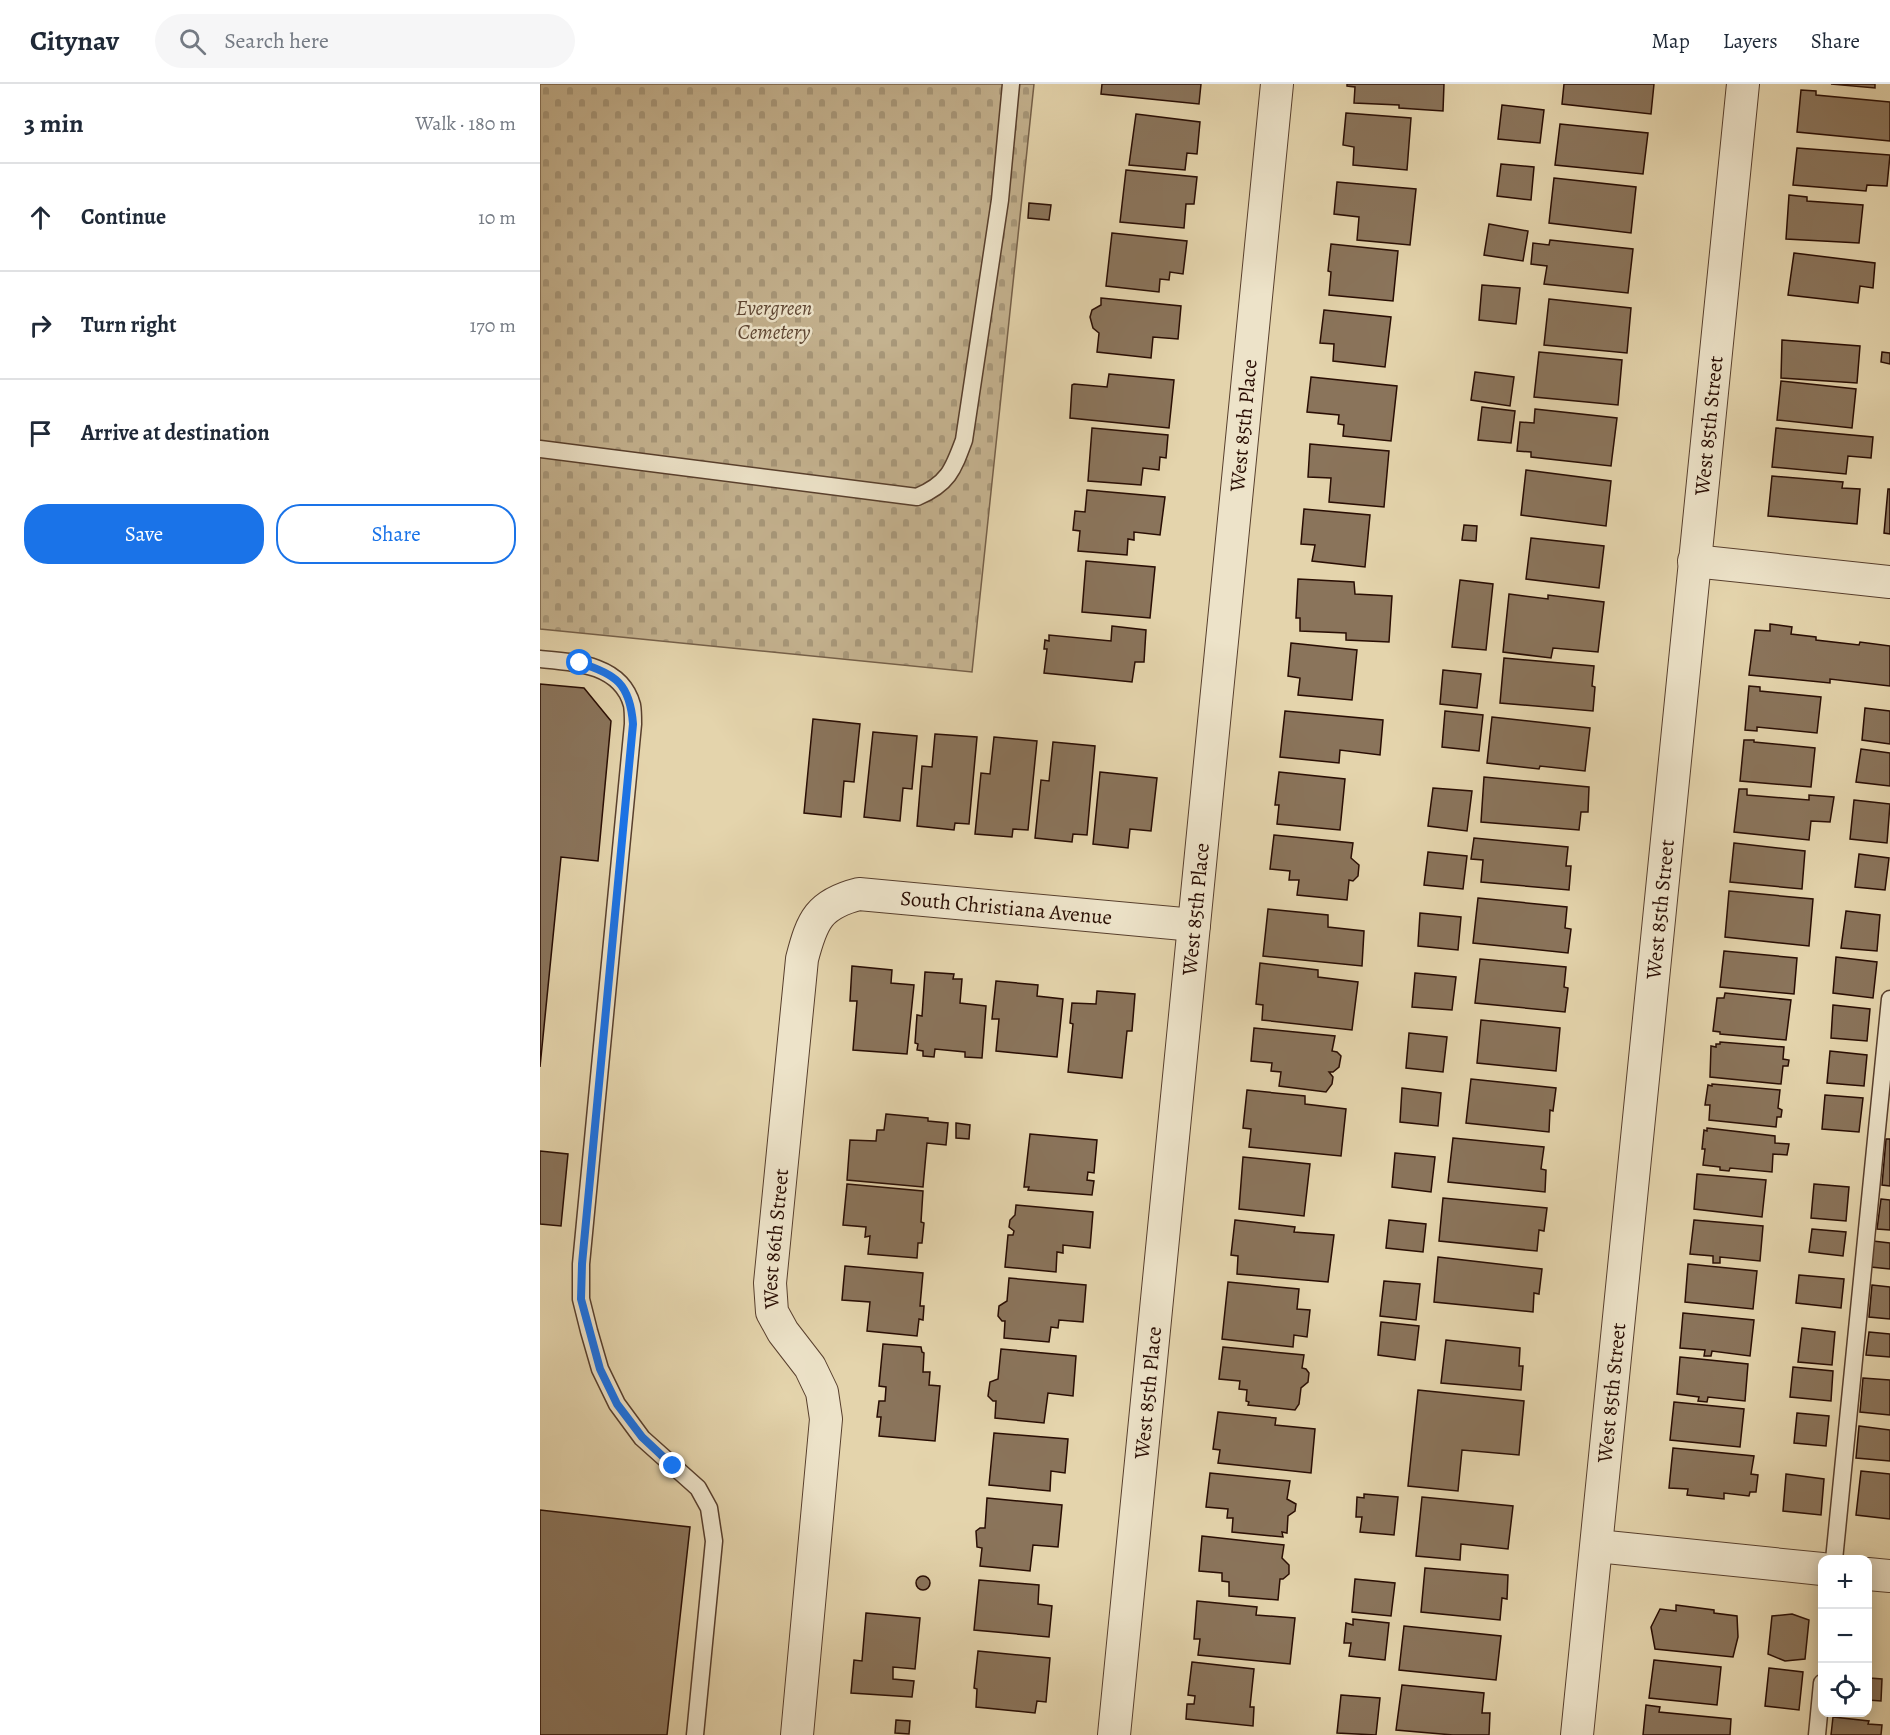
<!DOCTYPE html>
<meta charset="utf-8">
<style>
:root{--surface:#fff;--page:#f6f6f7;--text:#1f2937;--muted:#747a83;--line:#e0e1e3;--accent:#1a73e8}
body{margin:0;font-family:Alegreya,serif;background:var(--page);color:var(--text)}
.controls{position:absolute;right:18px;bottom:18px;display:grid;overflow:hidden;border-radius:12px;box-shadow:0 3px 15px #0003}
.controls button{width:54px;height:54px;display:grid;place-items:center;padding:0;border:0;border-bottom:2px solid var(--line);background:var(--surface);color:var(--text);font:30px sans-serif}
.stop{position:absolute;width:18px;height:18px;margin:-14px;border:4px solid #1a73e8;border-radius:50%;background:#fff}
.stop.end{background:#1a73e8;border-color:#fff;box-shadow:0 2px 6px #0008}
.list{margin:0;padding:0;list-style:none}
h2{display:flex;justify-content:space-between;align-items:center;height:78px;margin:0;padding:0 24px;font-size:26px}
h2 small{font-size:20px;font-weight:400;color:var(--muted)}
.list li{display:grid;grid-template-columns:39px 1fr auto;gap:18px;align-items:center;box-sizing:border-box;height:108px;padding:0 24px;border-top:2px solid var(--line)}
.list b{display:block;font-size:22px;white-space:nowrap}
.list em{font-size:20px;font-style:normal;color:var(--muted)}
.actions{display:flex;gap:12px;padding:18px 24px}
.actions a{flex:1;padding:14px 0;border:2px solid var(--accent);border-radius:24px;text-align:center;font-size:21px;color:var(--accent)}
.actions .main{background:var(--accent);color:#fff}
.icon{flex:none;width:33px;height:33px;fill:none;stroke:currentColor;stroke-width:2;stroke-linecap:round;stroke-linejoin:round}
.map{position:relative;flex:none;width:1350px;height:1651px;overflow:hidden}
header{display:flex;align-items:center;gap:36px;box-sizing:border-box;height:84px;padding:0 30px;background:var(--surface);border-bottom:2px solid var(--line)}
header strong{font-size:28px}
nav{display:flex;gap:33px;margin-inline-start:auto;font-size:21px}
.search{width:420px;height:54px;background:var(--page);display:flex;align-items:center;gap:15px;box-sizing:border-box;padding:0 21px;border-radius:33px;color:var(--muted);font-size:22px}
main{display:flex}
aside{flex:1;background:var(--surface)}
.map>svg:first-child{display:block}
.cemetery{fill:url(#cemetery-stones);stroke:#766049;stroke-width:1.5}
.building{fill:#8a745b;stroke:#290d03;stroke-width:1.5}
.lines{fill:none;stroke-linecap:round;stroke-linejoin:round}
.service-casing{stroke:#583f2d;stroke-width:19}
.minor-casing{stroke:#583f2d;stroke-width:34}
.service{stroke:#ede3c9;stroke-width:16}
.minor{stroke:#ede3c9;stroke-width:32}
.route{stroke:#1a73e8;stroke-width:8}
.labels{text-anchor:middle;stroke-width:5;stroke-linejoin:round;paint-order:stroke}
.park-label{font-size:21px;font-style:italic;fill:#5f4734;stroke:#ede3c9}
.street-label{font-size:21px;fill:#290d03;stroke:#ede3c9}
</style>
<header>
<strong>Citynav</strong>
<div class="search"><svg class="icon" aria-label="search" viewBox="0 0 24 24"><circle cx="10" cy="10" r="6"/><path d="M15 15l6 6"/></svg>Search here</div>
<nav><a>Map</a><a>Layers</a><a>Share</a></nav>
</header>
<main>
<aside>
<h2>3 min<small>Walk · 180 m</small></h2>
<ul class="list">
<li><svg class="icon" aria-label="ahead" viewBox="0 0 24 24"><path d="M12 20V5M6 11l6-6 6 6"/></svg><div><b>Continue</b></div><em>10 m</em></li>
<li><svg class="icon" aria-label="right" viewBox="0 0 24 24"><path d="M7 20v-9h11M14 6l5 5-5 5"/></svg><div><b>Turn right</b></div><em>170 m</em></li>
<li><svg class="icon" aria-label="arrive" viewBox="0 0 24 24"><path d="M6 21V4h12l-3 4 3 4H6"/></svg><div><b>Arrive at destination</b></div></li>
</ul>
<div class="actions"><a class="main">Save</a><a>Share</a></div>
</aside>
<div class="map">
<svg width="1350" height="1651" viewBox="0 0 1350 1651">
<defs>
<pattern id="cemetery-stones" width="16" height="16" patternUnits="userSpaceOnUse" patternTransform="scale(1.5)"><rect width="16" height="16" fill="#c4b28f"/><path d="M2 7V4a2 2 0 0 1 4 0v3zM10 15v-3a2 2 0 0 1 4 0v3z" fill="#a8987a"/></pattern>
</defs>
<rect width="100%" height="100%" fill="#e4d4ac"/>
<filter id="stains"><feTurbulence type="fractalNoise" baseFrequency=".00333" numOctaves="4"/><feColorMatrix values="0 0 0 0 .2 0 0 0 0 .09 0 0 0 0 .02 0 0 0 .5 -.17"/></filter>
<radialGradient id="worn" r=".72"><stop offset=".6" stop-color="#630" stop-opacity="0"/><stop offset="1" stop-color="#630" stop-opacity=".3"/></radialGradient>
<path class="cemetery" d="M0 0H494L432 588 0 545Z"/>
<g class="building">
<path d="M562 0H661L659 20 561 10Z"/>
<path d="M807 0H904L903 27 859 24V21L814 19 815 3 807 2Z"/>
<path d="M1024 0H1114L1111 30 1022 20Z"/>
<path d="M1291 0H1335V4Z"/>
<path d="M1261 6 1276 7V11L1350 18V57L1257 48Z"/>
<path d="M962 21 1004 26 1000 59 958 55Z"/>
<path d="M806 29 871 34 867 86 813 81 814 63 803 61Z"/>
<path d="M596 30 660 38 657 70 647 69 645 86 589 81Z"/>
<path d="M1020 40 1108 49 1103 90 1015 81Z"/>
<path d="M1257 64 1350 71 1347 102 1327 101 1326 107 1253 101Z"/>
<path d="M961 80 994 83 991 116 957 112Z"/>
<path d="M586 86 657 93 654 120H646L644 144 580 138Z"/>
<path d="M1014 94 1096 103 1091 149 1009 139Z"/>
<path d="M797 98 876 105 870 161 817 156 819 133 794 130Z"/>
<path d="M1249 111 1267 113V117L1323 121 1319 159 1246 155Z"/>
<path d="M489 119 511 121 509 136 488 134Z"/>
<path d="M949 140 988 147 983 177 944 171Z"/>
<path d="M572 149 647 157 643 190 630 188 629 196 620 195 619 208 566 202Z"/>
<path d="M1010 156 1093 165 1088 209 1004 200 1007 182 991 180 993 159 1009 161Z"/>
<path d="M791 160 858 167 853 217 789 211 791 188 788 187Z"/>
<path d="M1254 169 1335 179 1333 204 1320 202 1318 219 1248 211Z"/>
<path d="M942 201 980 204 976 240 939 236Z"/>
<path d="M561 214 641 222 638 255 613 253 611 274 557 268 559 249 553 244 550 233 552 226 561 221Z"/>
<path d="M1009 215 1091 224 1087 269 1004 261Z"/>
<path d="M784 226 851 233 845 283 793 277 794 260 780 259Z"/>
<path d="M1242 256 1320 262 1317 299 1241 294Z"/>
<path d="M999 268 1082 276 1078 321 994 313Z"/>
<path d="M1342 268 1350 269V280L1341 278Z"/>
<path d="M935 288 974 293 970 322 931 316Z"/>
<path d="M569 290 634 296 629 344 530 334 532 301 534 300 567 303Z"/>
<path d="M771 293 857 302 851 357 803 352 804 341 798 340 799 331 767 328Z"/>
<path d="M1241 297 1316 305 1312 344 1237 336Z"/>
<path d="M942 323 975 327 971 359 938 356Z"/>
<path d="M995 325 1077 334 1071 382 991 373V368L977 367 980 338 994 339Z"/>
<path d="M552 344 628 351 626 374 620 373 619 386 603 384 601 401 548 397Z"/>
<path d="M1236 344 1333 353 1331 374 1308 372 1306 390 1232 383Z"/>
<path d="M770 360 849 367 844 423 789 418 791 394 768 393Z"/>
<path d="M986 386 1071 397 1066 442 981 431Z"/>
<path d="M1232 392 1303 398 1302 404 1320 405 1317 440 1228 432Z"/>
<path d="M1348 405H1350V450L1344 449Z"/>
<path d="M547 406 625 413 620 451 594 448V456L588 455 587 471 538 467 540 447 533 446 535 427 545 428Z"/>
<path d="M764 425 830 431 825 483 772 477 775 461 761 460Z"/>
<path d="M924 441 937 442 936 457 922 456Z"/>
<path d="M991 454 1064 462 1059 504 986 495Z"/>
<path d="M546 477 615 483 610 534 542 528Z"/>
<path d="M758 495 814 498 815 510 852 512 849 558 806 556V549L760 547V534H756Z"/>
<path d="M920 496 953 500 946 566 912 563Z"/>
<path d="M969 510 1008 515V511L1064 518 1058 568 1013 564 1011 574 963 568Z"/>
<path d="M1230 540 1252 543 1251 550 1276 553V556L1319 561 1320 558 1350 562V602L1290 595V599L1209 591 1215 546 1230 547Z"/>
<path d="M572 542 606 546 604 578H595L592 598 504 589 507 565H504L505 556 509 557V551L571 557Z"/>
<path d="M751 559 817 566 812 616 758 611 760 594 748 592Z"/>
<path d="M964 574 1054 582 1052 602 1055 603 1053 627 960 619Z"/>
<path d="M903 586 941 590 937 624 900 620Z"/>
<path d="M0 600 44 604 71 637 58 777 21 773 0 983Z"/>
<path d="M1209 602 1220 603V607L1281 613 1277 649 1217 643V647L1205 646Z"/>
<path d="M1325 624 1350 627V660L1322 656Z"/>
<path d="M745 627 843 636 840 671 800 666 799 679 740 673Z"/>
<path d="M905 627 943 631 939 667 902 663Z"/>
<path d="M952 633 1050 644 1045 687 1000 682 999 685 947 679Z"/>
<path d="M273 635 320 640 314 698 304 697 301 733 264 729Z"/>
<path d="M333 648 377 652 372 705 363 704 360 737 324 733Z"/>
<path d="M395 650 437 653 429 740 415 739 414 746 377 742 382 682 392 683Z"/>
<path d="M454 653 497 657 488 746 473 745 472 753 435 750 441 689 450 690Z"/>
<path d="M1204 656H1214V658L1275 664 1271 703 1200 697Z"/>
<path d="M513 658 555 662 547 751 533 750 532 758 495 754 501 696 509 697Z"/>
<path d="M1321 665 1350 669V702L1316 698Z"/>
<path d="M560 688 617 694 611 747 590 745 588 764 553 760Z"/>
<path d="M739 688 805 695 800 746 737 740 739 721H735Z"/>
<path d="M944 693 1049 703 1048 728H1041L1039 746 941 738Z"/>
<path d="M893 704 932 707 927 747 888 742Z"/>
<path d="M1199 705H1207V711L1269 716V711L1294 713 1290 738 1271 737 1269 756 1194 748Z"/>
<path d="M1314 716 1350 720 1347 759 1310 755Z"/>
<path d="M734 751 813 759 811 774 819 781 818 792 813 797 809 796 807 816 757 811 759 796H749L750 787 730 785Z"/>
<path d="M934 754 1028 763 1026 782H1031L1029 806 941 798 943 776 931 775Z"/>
<path d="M1194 759 1265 767 1262 805 1190 798Z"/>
<path d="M888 768 927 772 923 805 884 801Z"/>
<path d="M1319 770 1349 774 1345 806 1315 803Z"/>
<path d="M1189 807 1273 815 1269 862 1185 853Z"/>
<path d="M938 814 1027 823 1025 844 1031 845 1028 869 933 859Z"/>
<path d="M728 825 788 831V843L824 847 822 882 723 872Z"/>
<path d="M1306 827 1340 831 1337 867 1301 864Z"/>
<path d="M880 829 921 833 918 866 878 862Z"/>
<path d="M1184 867 1257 874 1254 910 1180 903Z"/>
<path d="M1296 873 1337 878 1333 914 1293 909Z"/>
<path d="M940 875 1026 883 1024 903 1028 904 1025 928 935 919Z"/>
<path d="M720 879 778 886V893L818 898 812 946 722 936 723 921 716 920Z"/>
<path d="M312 882 352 886 351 899 374 901 367 970 313 966 317 917H310Z"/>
<path d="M385 888 414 890 413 895H422L420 919 446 922 442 974 425 973V968L395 965 394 973 383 972V967L377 966 378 960 375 959 377 931 382 932Z"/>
<path d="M875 889 916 893 912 926 872 923Z"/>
<path d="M456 897 498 901 497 912 523 915 517 973 456 967 459 935H452Z"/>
<path d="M557 907 595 910 592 947H587L582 994 528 988 533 940 530 939 532 919 556 920Z"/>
<path d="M1185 909 1251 916 1246 956 1180 950V948L1173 947 1177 914H1184Z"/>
<path d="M1293 921 1330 925 1327 957 1291 954Z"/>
<path d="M941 936 1020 944 1016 987 937 979Z"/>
<path d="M714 944 795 952 792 967 797 968 801 972 799 983 793 988H789L793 993 792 1000 786 1008 739 1002 741 988 731 987 732 979 711 977Z"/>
<path d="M869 949 907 953 903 988 866 984Z"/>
<path d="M1180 958 1244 963 1243 975 1249 976 1248 982H1243L1241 1000 1170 993 1171 962 1176 963V960H1180Z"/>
<path d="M1290 967 1327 971 1324 1002 1287 999Z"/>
<path d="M931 995 1016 1004 1013 1027 1010 1026 1009 1048 926 1039Z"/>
<path d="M1172 1000 1240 1006 1238 1024 1242 1026 1241 1033H1237L1236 1043 1169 1036 1170 1021H1165L1168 1001 1172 1002Z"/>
<path d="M862 1004 901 1009 898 1042 860 1038Z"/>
<path d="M707 1006 765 1012V1020L806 1025 801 1072 709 1063 711 1045 703 1044Z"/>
<path d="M1285 1011 1323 1014 1319 1048 1282 1045Z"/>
<path d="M346 1030 388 1034V1037L408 1039 406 1061 387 1059 383 1103 307 1096 310 1056 336 1057 337 1046H344Z"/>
<path d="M416 1039 430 1041 429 1055 416 1054Z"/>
<path d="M1167 1044 1235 1052V1059L1249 1060 1247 1071 1233 1070 1232 1088 1190 1084 1189 1087 1180 1086V1083L1163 1081 1165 1065H1162L1164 1046 1167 1047Z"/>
<path d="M490 1050 557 1056 554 1089 548 1088 547 1096 554 1097 552 1111 488 1106 489 1103H484Z"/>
<path d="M913 1054 1004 1063 1001 1085 1006 1086 1005 1108 908 1098Z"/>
<path d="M1346 1055H1350V1102L1342 1101Z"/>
<path d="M0 1067 28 1070 21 1142 0 1140Z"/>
<path d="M855 1069 895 1073 891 1108 852 1103Z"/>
<path d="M703 1073 770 1080 764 1132 699 1125Z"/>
<path d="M1157 1090 1226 1096 1222 1133 1154 1125Z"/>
<path d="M307 1100 383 1107 381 1138 384 1139 382 1159H378L377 1174 328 1170 330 1152 325 1153 326 1143 303 1141Z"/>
<path d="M1274 1100 1309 1103 1306 1137 1271 1134Z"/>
<path d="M903 1114 1007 1124 1004 1147 999 1146 997 1167 899 1157Z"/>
<path d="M1341 1115 1350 1116V1146L1337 1145Z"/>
<path d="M476 1121 553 1128 550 1164 523 1161V1169L517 1168 516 1188 465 1183 468 1151H473L474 1147 469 1143 470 1136 475 1131Z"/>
<path d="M695 1136 755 1143 754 1148 794 1151 788 1198 697 1190 698 1172 691 1171Z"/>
<path d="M849 1136 886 1140 883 1168 846 1164Z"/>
<path d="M1154 1136 1223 1142 1220 1177 1180 1173V1179H1173V1172L1150 1170Z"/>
<path d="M1272 1145 1306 1148 1303 1172 1269 1168Z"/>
<path d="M1333 1157 1350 1159V1185L1331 1183Z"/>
<path d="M898 1173 1002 1185 999 1210 994 1209 993 1228 894 1218Z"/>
<path d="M1148 1180 1217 1187 1213 1225 1145 1218Z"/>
<path d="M305 1182 383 1189 380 1222H384L383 1236 379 1235 377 1252 327 1247 330 1218 302 1216Z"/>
<path d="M1259 1191 1304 1195 1301 1224 1256 1219Z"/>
<path d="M469 1194 546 1201 543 1238 519 1236 518 1244 511 1243 509 1258 464 1254 465 1237H462L458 1232 459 1222 467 1217Z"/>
<path d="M844 1197 880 1200 876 1236 840 1232Z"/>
<path d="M688 1198 759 1205 757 1225 770 1226 767 1253 754 1251 753 1263 682 1255Z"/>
<path d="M1332 1201 1350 1203V1235L1329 1233Z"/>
<path d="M1143 1229 1214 1236 1210 1272 1172 1267 1171 1272H1164L1165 1266 1140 1264Z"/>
<path d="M841 1238 879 1242 875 1276 838 1271Z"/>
<path d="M1262 1244 1295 1248 1292 1281 1258 1278Z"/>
<path d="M1329 1248 1350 1250V1273L1326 1271Z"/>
<path d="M906 1256 980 1264 979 1282H983L981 1306 901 1299Z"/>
<path d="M343 1260 381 1263 382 1268 384 1269 383 1288H390L389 1301 400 1302 395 1357 339 1352 341 1333H337L339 1317H345L346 1303 339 1302Z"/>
<path d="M683 1263 764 1271 762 1284 766 1285 769 1289 768 1298 761 1304 759 1320 755 1326 708 1321 709 1318 706 1317 707 1306 699 1305 700 1297 679 1295Z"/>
<path d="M461 1265 536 1272 533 1312 508 1309 504 1339 455 1334 456 1317H453L448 1312 450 1298 458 1295Z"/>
<path d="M1140 1273 1208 1280 1205 1317 1168 1313 1167 1318 1158 1317 1159 1313 1137 1310Z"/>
<path d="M1253 1283 1293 1287 1291 1317 1250 1313Z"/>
<path d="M1323 1294 1350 1296V1331L1320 1328Z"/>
<path d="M878 1306 984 1317 979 1371 922 1366 918 1407 868 1402Z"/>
<path d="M1134 1318 1204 1325 1200 1363 1130 1356Z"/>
<path d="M678 1328 736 1334 735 1341 775 1345 771 1389 678 1379 680 1366 673 1365Z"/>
<path d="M1257 1329 1289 1332 1286 1362 1254 1359Z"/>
<path d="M1319 1342 1350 1346V1377L1316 1374Z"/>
<path d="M454 1349 528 1355 525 1389 511 1387 510 1407 449 1401Z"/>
<path d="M1133 1364 1214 1372 1211 1390 1218 1391 1216 1408H1210L1209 1412 1184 1409V1415L1147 1411 1148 1405 1129 1404Z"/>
<path d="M1321 1387 1350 1390V1435L1316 1431Z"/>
<path d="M670 1389 750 1397 747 1415 756 1420 755 1427 748 1432 747 1449 742 1448 743 1453 692 1448 693 1434H687L688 1425 666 1423Z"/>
<path d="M1246 1390 1284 1395 1281 1431 1243 1427Z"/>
<path d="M824 1410 858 1413 854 1451 820 1448 822 1433H816L817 1413 824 1414Z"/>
<path d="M882 1413 973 1422 968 1465 921 1460 920 1476 876 1472Z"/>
<path d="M447 1414 522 1421 518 1463 493 1461 490 1487 440 1482 442 1464 437 1463 436 1447 440 1444H445Z"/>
<path d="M0 1426 150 1443 127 1651H0Z"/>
<path d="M662 1452 744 1461 742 1474 749 1481V1490L743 1495H740L738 1516 689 1512V1498L682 1497V1489L659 1487Z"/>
<path d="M885 1484 968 1491 967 1515 962 1514 960 1536 881 1528Z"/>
<circle cx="383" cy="1499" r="7"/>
<path d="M815 1495 855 1499 851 1532 812 1528Z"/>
<path d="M439 1496 499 1501 498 1520 512 1522 509 1553 434 1546Z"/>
<path d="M657 1517 717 1523 716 1531 755 1534 750 1580 658 1571 660 1555H654Z"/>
<path d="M1136 1521 1174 1526V1529L1197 1532 1198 1553 1193 1573 1115 1565 1111 1543 1120 1525 1136 1527Z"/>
<path d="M326 1529 380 1534 375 1585 353 1583V1595L374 1597 372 1613 311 1609 314 1576 322 1577Z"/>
<path d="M1252 1530 1269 1536 1265 1575 1245 1577 1228 1570 1232 1532Z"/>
<path d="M813 1535 849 1539 845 1576 809 1572 811 1559H804L806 1539 813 1541Z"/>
<path d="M864 1542 961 1552 956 1596 859 1586Z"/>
<path d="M438 1567 510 1574 506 1618 497 1617 495 1629 436 1623 437 1605 434 1604Z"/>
<path d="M1114 1576 1181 1583 1177 1621 1109 1614Z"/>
<path d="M652 1578 714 1585 710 1623H714L713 1642 646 1635 647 1620H654L655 1612 648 1611Z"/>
<path d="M1229 1584 1263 1588 1259 1626 1225 1622Z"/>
<path d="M1328 1589H1330V1594L1342 1595 1341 1617 1328 1616Z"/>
<path d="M862 1601 944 1609 942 1629H950L949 1651H913L856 1646Z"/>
<path d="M801 1611 840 1614 836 1651 797 1649Z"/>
<path d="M1106 1621 1120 1623 1119 1628 1191 1635 1190 1651H1103Z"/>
<path d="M1293 1633 1329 1637 1328 1640 1342 1641 1341 1651H1291Z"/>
<path d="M356 1636 370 1637 369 1650 355 1649Z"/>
</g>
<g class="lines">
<g class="service-casing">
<g id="service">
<path d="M0 365 377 413C408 400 413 386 424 356L460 116 471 0"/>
<path d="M0 575C34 578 81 580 92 621 93 626 93 634 93 640L41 1180V1215L49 1247 60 1285 77 1320 102 1354 158 1404 169 1424 174 1457 155 1651"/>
<path d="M1294 1476 1350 915"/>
<path d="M1277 1651 1282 1599"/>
</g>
</g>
<g class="minor-casing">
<g id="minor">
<path d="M1154 477 1350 498"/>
<path d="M1057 1462 1282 1485"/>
<path d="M1328 1490 1350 1492"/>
<path id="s1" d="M257 1651 286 1335 282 1308 270 1283 243 1248 232 1228 230 1199 262 875C272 836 279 820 319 810L654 841"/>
<path id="s2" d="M574 1651 737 0"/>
<path id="s3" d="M1037 1651 1203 0"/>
</g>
</g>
<use href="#service" class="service"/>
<use href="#minor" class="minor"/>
</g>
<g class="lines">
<path class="route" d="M40 579C76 590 90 600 93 640L42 1180 41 1215 60 1285 77 1320 102 1353 133 1382"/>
</g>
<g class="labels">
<g class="park-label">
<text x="234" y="231">Evergreen<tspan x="234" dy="24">Cemetery</tspan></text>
</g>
<g class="street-label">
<text dy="7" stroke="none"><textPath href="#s2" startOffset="1316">West 85th Place</textPath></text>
<text dy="7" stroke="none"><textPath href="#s3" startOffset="1316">West 85th Street</textPath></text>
<text dy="7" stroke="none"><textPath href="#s1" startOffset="1035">South Christiana Avenue</textPath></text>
<text dy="7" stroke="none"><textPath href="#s3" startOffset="830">West 85th Street</textPath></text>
<text dy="7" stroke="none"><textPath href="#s2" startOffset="830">West 85th Place</textPath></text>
<text dy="7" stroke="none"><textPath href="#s1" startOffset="513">West 86th Street</textPath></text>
<text dy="7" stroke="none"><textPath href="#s2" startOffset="344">West 85th Place</textPath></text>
<text dy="7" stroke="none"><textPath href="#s3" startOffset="344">West 85th Street</textPath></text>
</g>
</g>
<rect width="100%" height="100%" filter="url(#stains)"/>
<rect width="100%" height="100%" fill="url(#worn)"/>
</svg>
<div class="controls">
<button>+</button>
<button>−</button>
<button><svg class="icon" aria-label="locate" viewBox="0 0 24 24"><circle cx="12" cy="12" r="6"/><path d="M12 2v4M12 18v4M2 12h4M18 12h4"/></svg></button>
</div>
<div class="stop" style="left:40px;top:579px"></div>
<div class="stop end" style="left:133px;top:1382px"></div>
</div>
</main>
